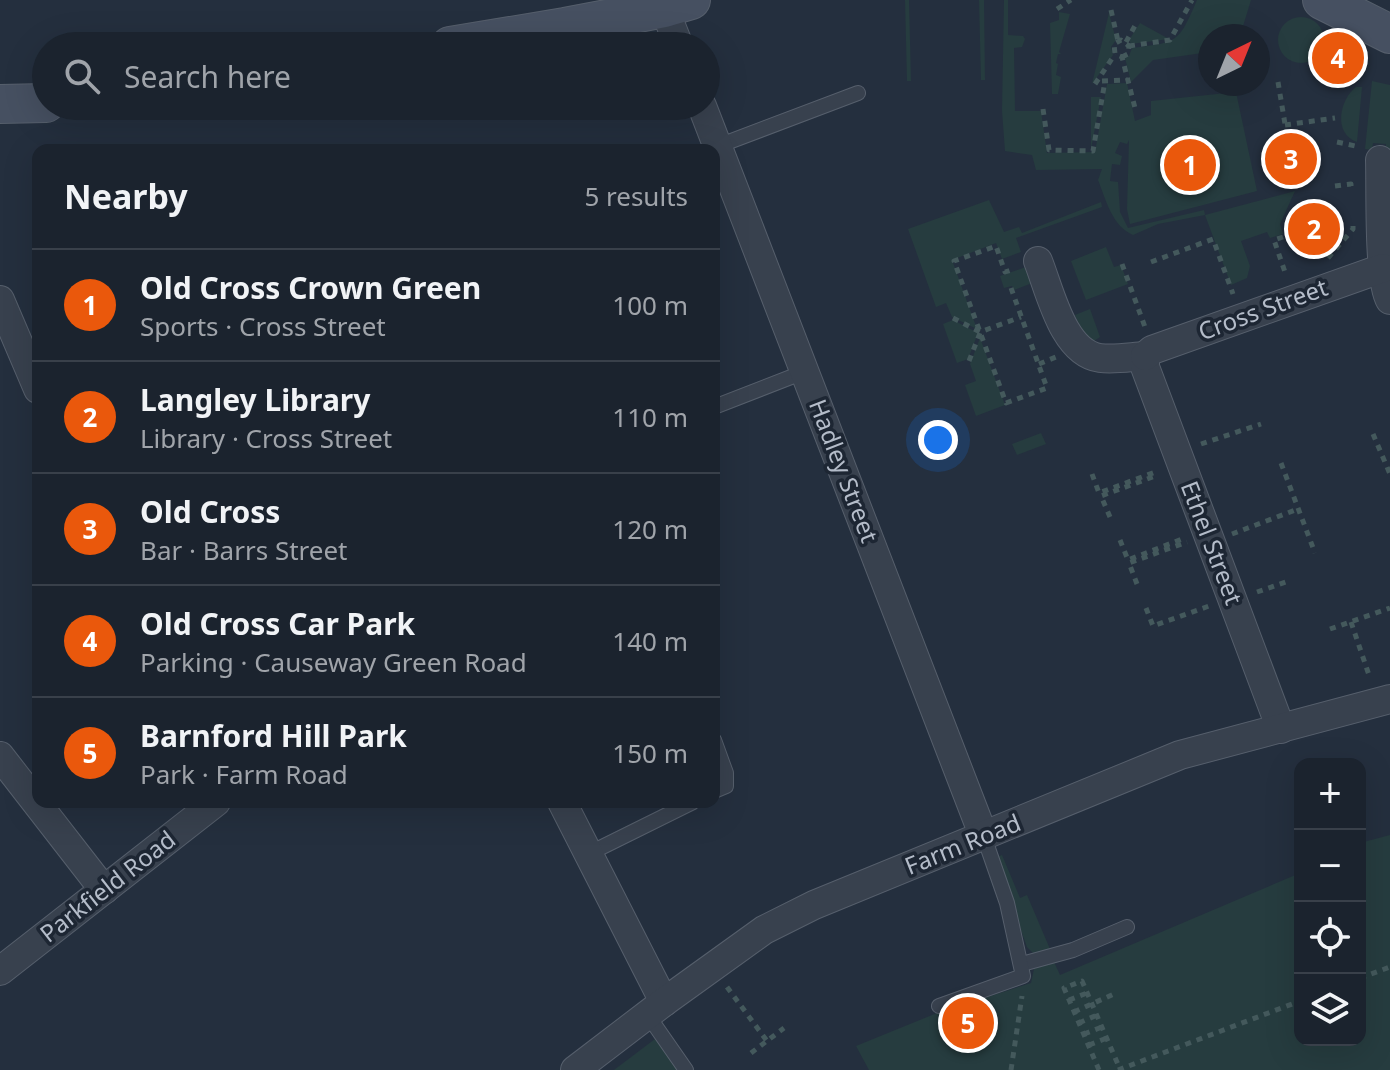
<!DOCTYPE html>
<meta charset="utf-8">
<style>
:root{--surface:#1b232e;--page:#282f3a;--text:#f1f3f6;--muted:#a0a4aa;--line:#39404a;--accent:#ea580c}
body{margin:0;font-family:"Noto Sans",sans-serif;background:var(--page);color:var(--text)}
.controls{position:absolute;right:24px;bottom:24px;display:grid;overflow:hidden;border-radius:16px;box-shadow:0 8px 32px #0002}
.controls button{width:72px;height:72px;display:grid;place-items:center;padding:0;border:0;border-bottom:2px solid var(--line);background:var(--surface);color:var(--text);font:40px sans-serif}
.compass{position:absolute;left:1198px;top:24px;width:72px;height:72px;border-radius:50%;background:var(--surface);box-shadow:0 8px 32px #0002;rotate:43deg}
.you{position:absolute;left:938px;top:440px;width:28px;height:28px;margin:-20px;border:6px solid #fff;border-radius:50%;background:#1a73e8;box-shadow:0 0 0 12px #1a73e833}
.badge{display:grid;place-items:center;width:52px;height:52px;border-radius:50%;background:var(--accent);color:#fff;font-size:26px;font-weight:700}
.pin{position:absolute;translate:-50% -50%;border:4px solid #fff;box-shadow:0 2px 8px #0006}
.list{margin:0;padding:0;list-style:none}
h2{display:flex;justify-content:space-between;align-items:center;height:104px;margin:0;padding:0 32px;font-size:34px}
h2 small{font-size:26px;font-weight:400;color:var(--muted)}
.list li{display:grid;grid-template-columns:52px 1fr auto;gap:24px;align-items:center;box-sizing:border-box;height:112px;padding:0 32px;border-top:2px solid var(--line)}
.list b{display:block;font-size:30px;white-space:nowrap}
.list p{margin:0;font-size:26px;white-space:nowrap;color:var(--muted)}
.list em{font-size:26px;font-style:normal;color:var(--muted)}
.icon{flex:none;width:44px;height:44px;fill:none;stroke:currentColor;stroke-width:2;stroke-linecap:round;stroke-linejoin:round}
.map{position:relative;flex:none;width:1390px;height:1070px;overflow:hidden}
.search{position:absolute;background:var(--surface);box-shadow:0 8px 32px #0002;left:32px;top:32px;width:688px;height:88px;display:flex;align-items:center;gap:20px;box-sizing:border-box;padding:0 28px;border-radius:44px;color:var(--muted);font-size:30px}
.panel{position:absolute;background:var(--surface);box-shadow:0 8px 32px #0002;left:32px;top:144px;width:688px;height:664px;border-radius:16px}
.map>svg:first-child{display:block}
.green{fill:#263c3f}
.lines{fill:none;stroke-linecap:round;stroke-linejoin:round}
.lane-casing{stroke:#565f6c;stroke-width:16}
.street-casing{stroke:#565f6c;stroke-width:30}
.secondary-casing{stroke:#565f6c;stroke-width:40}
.path{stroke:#44595c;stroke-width:5;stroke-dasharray:6 6;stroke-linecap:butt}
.lane{stroke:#38414e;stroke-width:14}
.street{stroke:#38414e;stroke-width:28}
.secondary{stroke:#465061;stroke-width:38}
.labels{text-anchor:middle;stroke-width:7;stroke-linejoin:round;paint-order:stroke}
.street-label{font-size:24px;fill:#b4bcc9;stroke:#1d2633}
</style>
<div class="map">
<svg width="1390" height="1070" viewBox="0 0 1390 1070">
<rect width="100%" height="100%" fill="#242f3e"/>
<g class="green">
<path d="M905 0H909L911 81H907Z"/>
<path d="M979 0H984L985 80H981Z"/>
<path d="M1004 0H1008V35L1023 36 1025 39 1022 47 1014 48 1015 111H1041L1047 153 1095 152 1107 84 1127 83 1135 121 1151 115V101L1236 92 1257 191 1130 224 1127 209 1129 140 1127 144 1120 142 1115 153 1122 156 1120 165 1112 164 1110 181 1118 182 1120 212 1128 228 1204 210 1205 215 1295 191 1280 224 1283 234 1270 238 1267 232 1241 241 1250 266 1247 278 1231 285 1205 215 1158 224 1133 235C1112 226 1106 200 1098 180L1102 169 1036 170 1032 155 1005 151 1002 111Z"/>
<path d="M1197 0H1251L1240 36H1210V52L1153 60 1131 82 1125 58 1129 56 1132 48C1178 42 1178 44 1197 0Z"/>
<path d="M1059 12 1070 14 1059 52 1061 54H1058L1056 63 1058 64 1056 75 1061 77 1058 94H1052L1050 23 1059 20Z"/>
<path d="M1109 13 1116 40 1111 47 1113 55 1092 84Z"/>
<circle cx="1301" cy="40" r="23"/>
<path d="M1140 23 1169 39 1131 44 1129 40Z"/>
<path d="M1372 81 1390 85V152H1385L1386 144 1373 143 1372 150 1365 149Z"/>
<path d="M1356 87H1362L1357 142C1333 134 1339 100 1356 87Z"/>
<path d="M1091 97H1101L1091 149Z"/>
<path d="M989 200 1004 232 1019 227 1022 233 1101 202 1102 207 1016 238 1021 252 1002 259 996 243 952 260 977 329 952 317 946 303 936 307 908 229Z"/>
<path d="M1106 247 1114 267 1121 265 1128 284 1086 300 1071 261Z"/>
<path d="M1026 267 1035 282 1014 290 1012 286 1004 288 1000 276Z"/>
<path d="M1090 309 1100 337 1094 341 1082 332 1075 315Z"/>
<path d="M953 320 978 333 968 359 957 363 943 324Z"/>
<path d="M980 338 1005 405 976 416 965 385 976 381 970 364Z"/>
<path d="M1041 433 1046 444 1017 455 1012 444Z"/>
<path d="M1390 835V1070H869L856 1046 937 1013 1031 983 1034 969 1054 962 1060 975 1300 873V1040H1360V843Z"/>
<path d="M1002 855 1020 898 1027 895 1050 949 1035 955 1027 947 995 858Z"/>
<path d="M655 1039 678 1070H614Z"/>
</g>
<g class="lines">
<g class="lane-casing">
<g id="lane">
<path d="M718 146 858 93"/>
<path d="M714 407 804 372"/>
<path d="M714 740 726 773V786L714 791"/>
<path d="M588 854 693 802"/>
<path d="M1022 964 1073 950 1127 927"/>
<path d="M939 1006 1023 976 1007 903 984 837"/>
<path d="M647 1014 686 1070"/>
</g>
</g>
<g class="street-casing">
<g id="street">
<path d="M664 8 679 46"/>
<path d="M702 106 984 837"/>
<path d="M1380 160C1381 188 1378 280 1390 300"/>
<path d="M1038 261C1050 291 1063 353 1100 358 1114 360 1130 357 1145 356"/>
<path d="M0 300 38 389"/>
<path d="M1145 356V367L1281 729"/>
<path d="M1145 356 1152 350 1383 268"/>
<path d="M0 756 104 890"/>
<path d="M562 802 664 1002"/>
<path d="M0 971 216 802"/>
<path d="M575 1070 664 1002 764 930 814 905 1180 755 1390 699"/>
</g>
</g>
<g class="secondary-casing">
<g id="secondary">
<path d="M1322 0 1390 34"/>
<path d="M450 46 565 27 664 8 691 0"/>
<path d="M0 104 46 103"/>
</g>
</g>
<g class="path">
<path d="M1057 9 1071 0"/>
<path d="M1111 10 1118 41"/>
<path d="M1126 42 1137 22"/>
<path d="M1129 46 1170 40 1192 0"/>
<path d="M1122 57 1128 54 1129 46 1121 40 1114 44 1115 54 1122 57 1135 108"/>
<path d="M1102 81 1128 80"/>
<path d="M1278 82 1286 130"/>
<path d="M1095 84 1115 54"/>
<path d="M1043 109 1049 150 1093 151 1105 81"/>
<path d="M1285 125 1335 118"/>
<path d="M1337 142 1360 147"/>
<path d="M1335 186 1351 184V188"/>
<path d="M1283 237 1274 240 1286 275"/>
<path d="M1328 258 1353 229V226"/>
<path d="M1151 262 1213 239 1233 294"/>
<path d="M1122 264 1145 327"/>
<path d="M1011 288 1047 388 1006 403 954 261 996 246 1005 272 1014 269"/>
<path d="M953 318 980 332 1021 317"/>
<path d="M969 361 980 333"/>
<path d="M1039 364 1056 357"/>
<path d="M1373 434 1390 474"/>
<path d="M1201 444 1261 424"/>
<path d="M1281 463 1315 553"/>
<path d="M1092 474 1099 493 1158 471"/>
<path d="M1110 517 1101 496 1158 475"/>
<path d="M1232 534 1298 509"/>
<path d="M1120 540 1128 560 1182 539"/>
<path d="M1137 584 1129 563 1187 542"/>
<path d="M1257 592 1286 582"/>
<path d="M1146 608 1153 626 1209 606"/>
<path d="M1351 622 1370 678"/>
<path d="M1330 629 1390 608"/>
<path d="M1360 978 1390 967"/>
<path d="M727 987 767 1041"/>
<path d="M1069 1000 1087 993"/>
<path d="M1074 1012 1116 993"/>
<path d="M1079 1023 1097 1015"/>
<path d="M1084 1034 1102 1027"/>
<path d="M1089 1045 1107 1038"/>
<path d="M751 1053 784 1028"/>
<path d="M1011 1070 1022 996"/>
<path d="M1099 1070 1064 988 1082 981 1120 1069"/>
<path d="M1118 1070 1300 1001"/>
</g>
<use href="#lane" class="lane"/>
<use href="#street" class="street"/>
<use href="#secondary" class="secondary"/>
</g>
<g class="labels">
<g class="street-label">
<text transform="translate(1263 310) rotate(-20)" y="8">Cross Street</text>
<text transform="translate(843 471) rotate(69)" y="8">Hadley Street</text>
<text transform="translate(1211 543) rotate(69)" y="8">Ethel Street</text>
<text transform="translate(963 845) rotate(-22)" y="8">Farm Road</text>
<text transform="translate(108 887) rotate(-38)" y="8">Parkfield Road</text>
</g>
</g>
</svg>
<div class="controls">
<button>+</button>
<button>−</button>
<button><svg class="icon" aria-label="locate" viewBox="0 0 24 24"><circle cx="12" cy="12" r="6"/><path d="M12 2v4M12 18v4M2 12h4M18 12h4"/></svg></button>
<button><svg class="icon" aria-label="layers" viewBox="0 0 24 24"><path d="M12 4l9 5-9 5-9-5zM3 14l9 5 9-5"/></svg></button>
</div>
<svg class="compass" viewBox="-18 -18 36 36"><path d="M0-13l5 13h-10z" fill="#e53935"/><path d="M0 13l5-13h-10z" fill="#a0a4aa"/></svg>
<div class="you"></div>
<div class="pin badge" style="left:1190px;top:165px">1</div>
<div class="pin badge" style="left:1314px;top:229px">2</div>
<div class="pin badge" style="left:1291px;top:159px">3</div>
<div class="pin badge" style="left:1338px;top:58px">4</div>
<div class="pin badge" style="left:968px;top:1023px">5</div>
<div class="search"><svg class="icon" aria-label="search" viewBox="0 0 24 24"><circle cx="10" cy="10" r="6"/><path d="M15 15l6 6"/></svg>Search here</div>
<section class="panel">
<h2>Nearby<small>5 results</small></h2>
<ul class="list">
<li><span class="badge">1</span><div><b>Old Cross Crown Green</b><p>Sports · Cross Street</p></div><em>100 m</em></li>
<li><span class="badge">2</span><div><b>Langley Library</b><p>Library · Cross Street</p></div><em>110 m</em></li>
<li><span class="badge">3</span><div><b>Old Cross</b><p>Bar · Barrs Street</p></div><em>120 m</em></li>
<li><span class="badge">4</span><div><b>Old Cross Car Park</b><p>Parking · Causeway Green Road</p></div><em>140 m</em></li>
<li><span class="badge">5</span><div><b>Barnford Hill Park</b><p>Park · Farm Road</p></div><em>150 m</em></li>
</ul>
</section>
</div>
